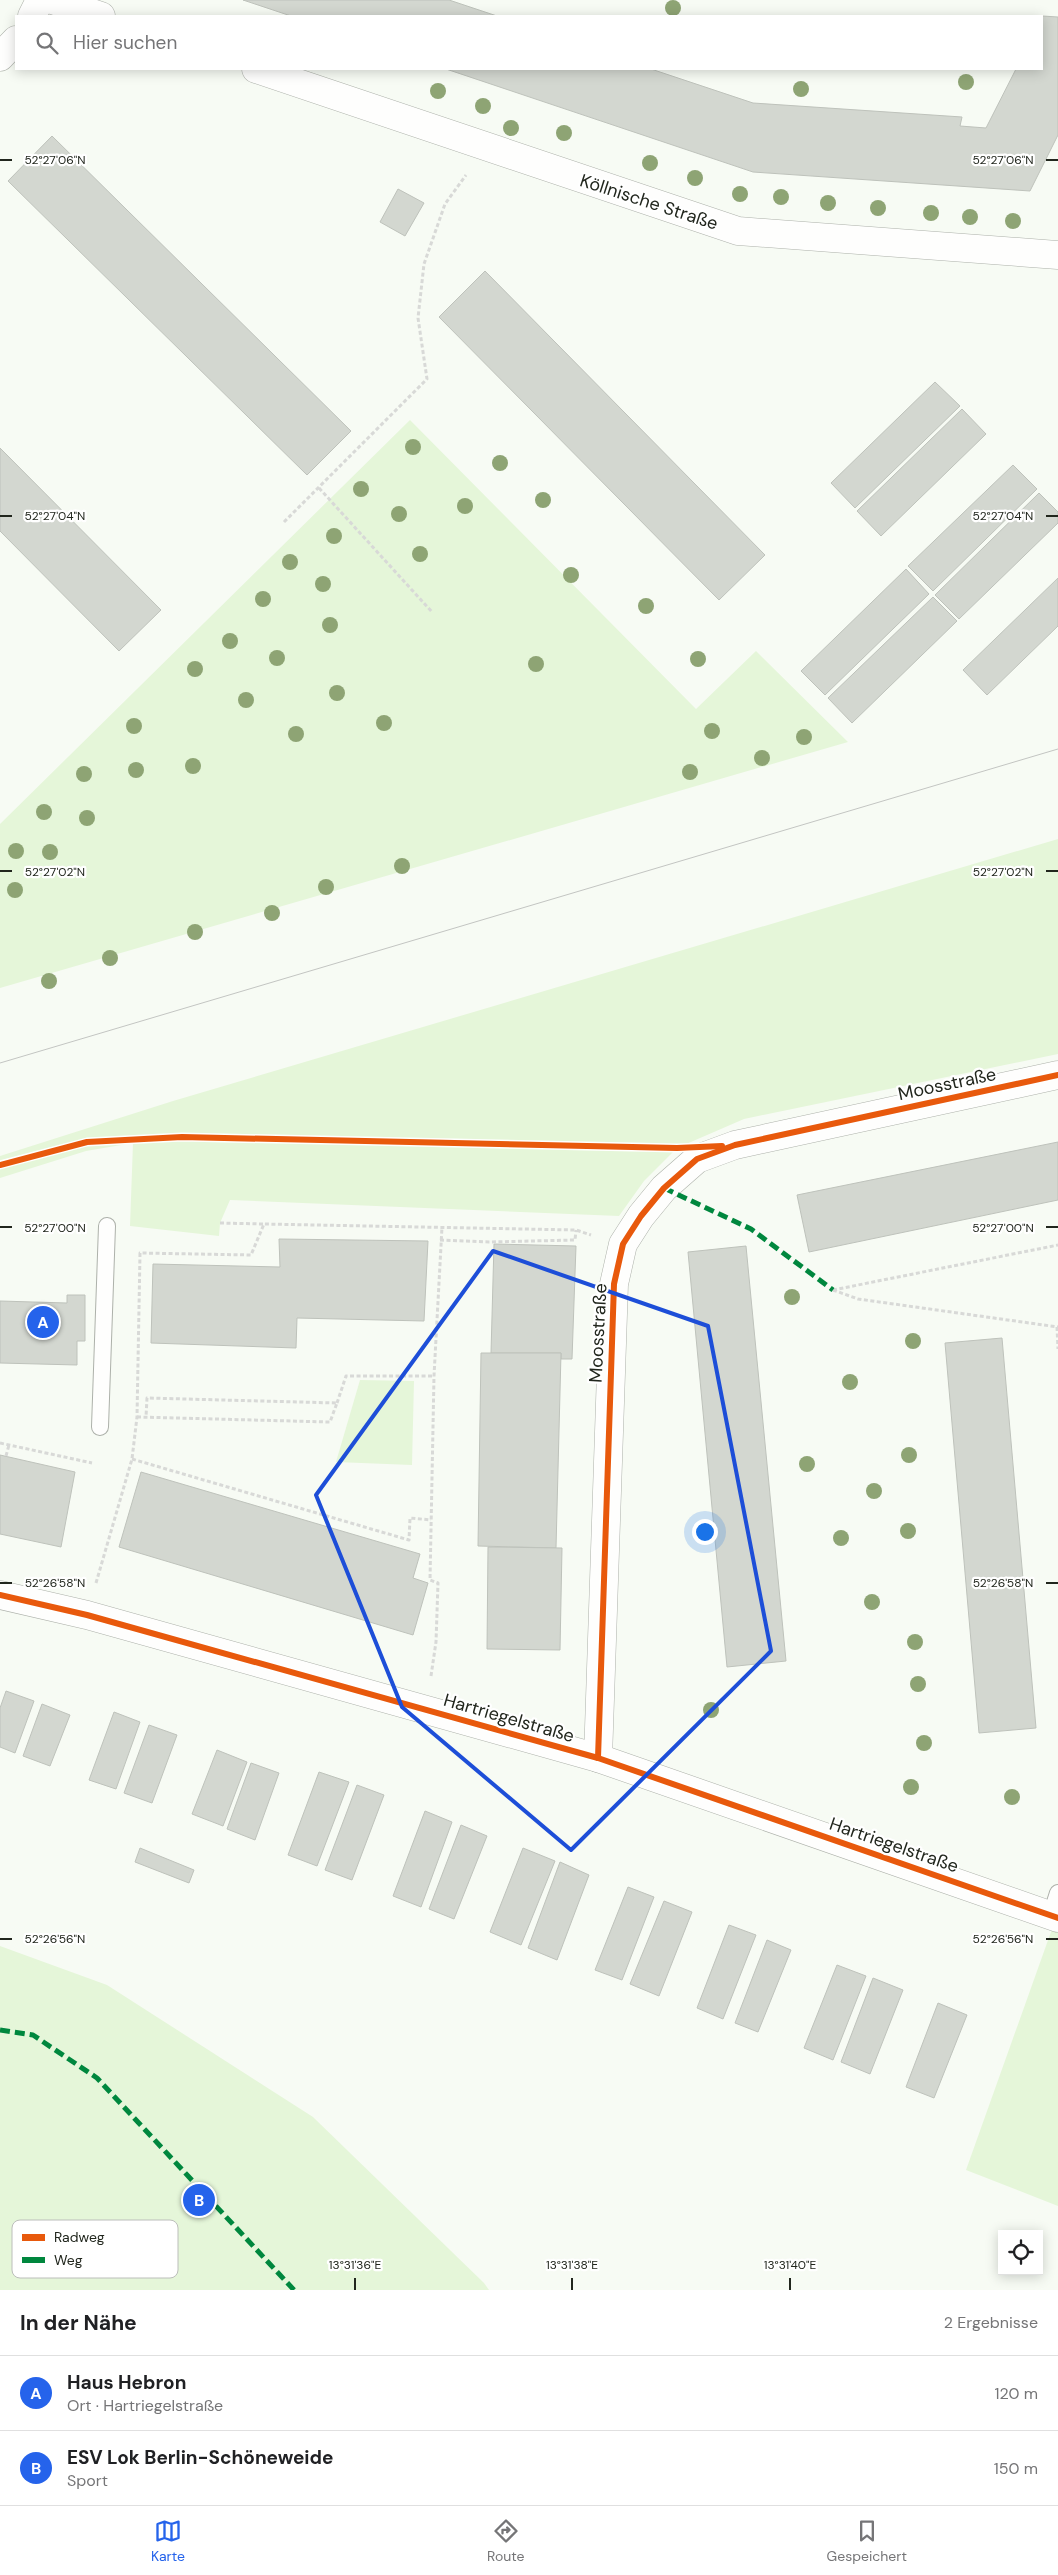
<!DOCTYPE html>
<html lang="de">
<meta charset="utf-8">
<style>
:root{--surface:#fff;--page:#f6f6f6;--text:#202124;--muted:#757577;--line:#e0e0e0;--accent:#2563eb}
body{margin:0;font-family:"DM Sans",sans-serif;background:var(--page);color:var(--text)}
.controls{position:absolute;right:15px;bottom:15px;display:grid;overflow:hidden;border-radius:0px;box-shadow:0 2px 12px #0003}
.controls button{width:45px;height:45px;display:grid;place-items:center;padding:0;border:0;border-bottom:1px solid var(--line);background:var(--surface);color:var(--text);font:25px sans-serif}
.you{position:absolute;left:704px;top:1531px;width:18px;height:18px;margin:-12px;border:4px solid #fff;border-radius:50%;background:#1a73e8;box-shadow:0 0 0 8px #1a73e833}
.badge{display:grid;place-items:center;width:32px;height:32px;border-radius:50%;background:var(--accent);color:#fff;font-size:16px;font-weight:700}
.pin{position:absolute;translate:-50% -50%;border:2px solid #fff;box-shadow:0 1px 5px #0006}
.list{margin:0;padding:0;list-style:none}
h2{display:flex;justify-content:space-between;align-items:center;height:65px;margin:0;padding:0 20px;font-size:21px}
h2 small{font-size:16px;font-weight:400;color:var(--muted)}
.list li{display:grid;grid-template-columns:32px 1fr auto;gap:15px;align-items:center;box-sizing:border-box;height:75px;padding:0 20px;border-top:1px solid var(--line)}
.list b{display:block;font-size:19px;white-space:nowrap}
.list p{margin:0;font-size:16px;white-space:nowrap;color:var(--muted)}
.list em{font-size:16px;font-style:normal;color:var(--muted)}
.icon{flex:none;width:28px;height:28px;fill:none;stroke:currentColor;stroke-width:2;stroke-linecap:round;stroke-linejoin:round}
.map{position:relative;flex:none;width:1058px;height:2290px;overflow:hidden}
.search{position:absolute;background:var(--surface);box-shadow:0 2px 12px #0003;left:15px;right:15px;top:15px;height:55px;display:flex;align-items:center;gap:12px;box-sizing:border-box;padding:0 18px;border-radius:0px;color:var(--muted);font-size:19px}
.sheet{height:215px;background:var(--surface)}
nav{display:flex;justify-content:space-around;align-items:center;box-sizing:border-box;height:70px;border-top:1px solid var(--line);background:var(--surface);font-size:14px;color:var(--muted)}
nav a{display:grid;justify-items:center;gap:2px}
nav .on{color:var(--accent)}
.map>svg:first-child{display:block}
.green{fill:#e5f6d9}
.building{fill:#d3d7d0;stroke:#bec2bb}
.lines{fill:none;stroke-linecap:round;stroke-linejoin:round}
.lane-casing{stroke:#adb1aa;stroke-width:18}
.street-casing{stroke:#adb1aa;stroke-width:29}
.path{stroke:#d8d9d7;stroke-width:3;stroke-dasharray:4 2.5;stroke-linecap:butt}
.lane{stroke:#fefefd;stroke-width:16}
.street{stroke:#fefefd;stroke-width:28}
.tram{stroke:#c3c5c2;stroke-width:1}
.quiet{stroke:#00873e;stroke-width:5;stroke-dasharray:10 5;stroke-linecap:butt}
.cycleway-casing{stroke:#fff;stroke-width:9}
.cycleway{stroke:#e8590c;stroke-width:6}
.tree{fill:#8ea474}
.marked{fill:none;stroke:#1d4ed8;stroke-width:4;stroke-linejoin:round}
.ticks{fill:none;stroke:#21261d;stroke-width:2}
.labels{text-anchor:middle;stroke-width:4.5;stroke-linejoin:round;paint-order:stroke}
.street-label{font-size:18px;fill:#21261d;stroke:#fff}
.key{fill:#fff;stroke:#bcbebb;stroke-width:1}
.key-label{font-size:14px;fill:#21261d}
.ticks-label{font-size:12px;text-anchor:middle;fill:#21261d;stroke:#fff;stroke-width:4.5;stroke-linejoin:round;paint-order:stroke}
</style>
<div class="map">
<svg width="1058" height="2290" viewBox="0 0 1058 2290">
<rect width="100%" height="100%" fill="#f7fbf4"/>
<g class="green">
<path d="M410 420 696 709 756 651 848 742 0 988V824Z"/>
<path d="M1058 839V1054L744 1119 677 1148 644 1181 619 1216 230 1200 220 1223 219 1236 130 1226 133 1143 86 1151 0 1178V1156L173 1101Z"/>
<path d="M360 1380 414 1381 412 1465 336 1462Z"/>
<path d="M1052 1929 1058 1931V2206L966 2170Z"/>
<path d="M0 1946 107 1985 313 2117 484 2283 489 2290H0Z"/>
</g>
<g class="building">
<path d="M243 0H449L497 16H291Z"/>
<path d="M1042 16 1058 17V135L1030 191 753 172 446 69H651L753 103 962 117 960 126 986 128 1016 69H1042Z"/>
<path d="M52 136 351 431 307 475 8 181Z"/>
<path d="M398 189 424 203 405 236 380 222Z"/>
<path d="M485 271 765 555 719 600 439 317Z"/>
<path d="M935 382 960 406 855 508 831 483Z"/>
<path d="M962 409 986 434 881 536 857 511Z"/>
<path d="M0 448 161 610 119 651 0 531Z"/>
<path d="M1013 465 1037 489 933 591 908 566Z"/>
<path d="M1039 493 1058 512V523L959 619 935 595Z"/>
<path d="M906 569 929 594 825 695 801 671Z"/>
<path d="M1058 578V626L987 695 963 670Z"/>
<path d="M933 597 957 621 852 723 828 698Z"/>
<path d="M1058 1142V1200L809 1252 797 1195Z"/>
<path d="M279 1239 428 1241 424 1321 297 1318 296 1348 151 1343 153 1264 280 1267Z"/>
<path d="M494 1244 576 1246 572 1359H561V1353H491Z"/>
<path d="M746 1246 786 1661 727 1667 688 1252Z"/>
<path d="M67 1295H85V1341H77V1365L0 1363V1301L67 1303Z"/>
<path d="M1002 1338 1036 1728 979 1733 945 1343Z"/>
<path d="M481 1353H561L556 1548 478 1546Z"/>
<path d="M0 1455 75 1472 61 1547 0 1534Z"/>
<path d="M141 1472 420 1554 413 1578 428 1583 413 1635 119 1547Z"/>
<path d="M488 1547 562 1548 560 1650 487 1649Z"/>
<path d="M6 1691 34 1701 15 1753 0 1747V1708Z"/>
<path d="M42 1704 70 1715 50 1766 23 1756Z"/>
<path d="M114 1712 140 1722 116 1789 89 1780Z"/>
<path d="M149 1725 177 1735 152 1803 124 1793Z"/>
<path d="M217 1750 247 1762 223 1826 192 1814Z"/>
<path d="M251 1763 279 1773 255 1840 227 1829Z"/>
<path d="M319 1772 349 1782 317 1866 288 1855Z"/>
<path d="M357 1785 384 1795 352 1880 325 1870Z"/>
<path d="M425 1811 452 1822 421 1907 393 1896Z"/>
<path d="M461 1825 487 1836 454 1919 429 1909Z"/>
<path d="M140 1848 194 1870 189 1883 135 1862Z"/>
<path d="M523 1848 555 1861 521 1945 490 1932Z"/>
<path d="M560 1862 589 1875 557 1960 528 1948Z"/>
<path d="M628 1887 654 1897 622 1980 595 1970Z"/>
<path d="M664 1901 692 1912 659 1996 630 1984Z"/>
<path d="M729 1925 756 1935 723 2019 697 2008Z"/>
<path d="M767 1940 791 1950 758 2032 735 2023Z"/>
<path d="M837 1965 866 1976 833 2060 804 2048Z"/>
<path d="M873 1978 903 1990 870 2074 841 2062Z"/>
<path d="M938 2003 967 2015 934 2098 906 2087Z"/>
</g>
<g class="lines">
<g class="lane-casing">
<g id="lane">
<path d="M100 1427 107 1226"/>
<path d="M1051 1915 1058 1893"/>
</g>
</g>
<g class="street-casing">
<g id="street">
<path d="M52 0 101 16"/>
<path d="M32 16 40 0"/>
<path d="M0 57 16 40"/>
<path d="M256 69 738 231 1058 255"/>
<path d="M0 1595 87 1615 598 1758 1058 1918"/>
<path d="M598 1758 614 1284 623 1244 641 1216 664 1188 697 1159 735 1145 1058 1075"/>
</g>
</g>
<g class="path">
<path d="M319 488 432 612"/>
<path d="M284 522 427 379 418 318 424 264 445 204 466 175"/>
<path d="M220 1223 264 1224"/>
<path d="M440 1240 489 1242 575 1240 576 1230"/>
<path d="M833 1290 1058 1245"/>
<path d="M833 1290 858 1299 1058 1327"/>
<path d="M1057 1327 1058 1349"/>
<path d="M337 1403 346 1376H434"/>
<path d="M137 1417 330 1422 337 1403 147 1398 146 1417"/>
<path d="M0 1443 92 1463"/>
<path d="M6 1456 9 1445"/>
<path d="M132 1459 409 1540 410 1518 431 1520"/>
<path d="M96 1583 132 1459 137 1417 140 1253 251 1255 264 1224 576 1230 591 1235"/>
<path d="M431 1676 436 1642 438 1583 430 1580 434 1376 442 1227"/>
</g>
<use href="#lane" class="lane"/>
<use href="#street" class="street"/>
<path class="tram" d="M0 1063 1058 749"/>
<g class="quiet">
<path d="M664 1188 751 1229 833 1290"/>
<path d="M0 2030 33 2035 97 2078 294 2290"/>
</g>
<g class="cycleway-casing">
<g id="cycleway">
<path d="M0 1165 87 1142 182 1137 677 1148 722 1146"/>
<path d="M0 1595 87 1615 598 1758 1058 1918"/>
<path d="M598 1758 614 1284 623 1244 641 1216 664 1188 697 1159 735 1145 1058 1075"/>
</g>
</g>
<use href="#cycleway" class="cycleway"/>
</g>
<g class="tree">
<circle cx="673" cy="8" r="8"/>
<circle cx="966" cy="82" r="8"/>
<circle cx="801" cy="89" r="8"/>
<circle cx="438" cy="91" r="8"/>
<circle cx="483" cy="106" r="8"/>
<circle cx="511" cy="128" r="8"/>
<circle cx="564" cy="133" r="8"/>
<circle cx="650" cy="163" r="8"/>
<circle cx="695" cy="178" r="8"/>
<circle cx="740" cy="194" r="8"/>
<circle cx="781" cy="197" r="8"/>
<circle cx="828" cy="203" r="8"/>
<circle cx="878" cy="208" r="8"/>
<circle cx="931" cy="213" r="8"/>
<circle cx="970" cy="217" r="8"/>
<circle cx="1013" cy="221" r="8"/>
<circle cx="413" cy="447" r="8"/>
<circle cx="500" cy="463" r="8"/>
<circle cx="361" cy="489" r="8"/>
<circle cx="543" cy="500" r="8"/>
<circle cx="465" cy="506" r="8"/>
<circle cx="399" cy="514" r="8"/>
<circle cx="334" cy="536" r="8"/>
<circle cx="420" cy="554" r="8"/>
<circle cx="290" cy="562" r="8"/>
<circle cx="571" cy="575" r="8"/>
<circle cx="323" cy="584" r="8"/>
<circle cx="263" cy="599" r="8"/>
<circle cx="646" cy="606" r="8"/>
<circle cx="330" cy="625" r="8"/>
<circle cx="230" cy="641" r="8"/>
<circle cx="277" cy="658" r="8"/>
<circle cx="698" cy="659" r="8"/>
<circle cx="536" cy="664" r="8"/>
<circle cx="195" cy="669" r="8"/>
<circle cx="337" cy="693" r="8"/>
<circle cx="246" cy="700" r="8"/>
<circle cx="384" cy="723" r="8"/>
<circle cx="134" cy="726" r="8"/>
<circle cx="712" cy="731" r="8"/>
<circle cx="296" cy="734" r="8"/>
<circle cx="804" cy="737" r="8"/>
<circle cx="762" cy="758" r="8"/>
<circle cx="193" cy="766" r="8"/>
<circle cx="136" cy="770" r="8"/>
<circle cx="690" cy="772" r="8"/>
<circle cx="84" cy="774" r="8"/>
<circle cx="44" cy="812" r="8"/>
<circle cx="87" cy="818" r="8"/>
<circle cx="16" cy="851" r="8"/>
<circle cx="50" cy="852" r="8"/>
<circle cx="402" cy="866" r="8"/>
<circle cx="326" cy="887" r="8"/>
<circle cx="15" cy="890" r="8"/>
<circle cx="272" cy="913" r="8"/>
<circle cx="195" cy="932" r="8"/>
<circle cx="110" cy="958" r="8"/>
<circle cx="49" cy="981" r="8"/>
<circle cx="792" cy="1297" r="8"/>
<circle cx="913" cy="1341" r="8"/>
<circle cx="850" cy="1382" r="8"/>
<circle cx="909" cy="1455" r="8"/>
<circle cx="807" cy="1464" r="8"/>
<circle cx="874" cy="1491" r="8"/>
<circle cx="908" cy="1531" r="8"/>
<circle cx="841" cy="1538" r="8"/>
<circle cx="872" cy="1602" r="8"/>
<circle cx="915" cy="1642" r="8"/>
<circle cx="918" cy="1684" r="8"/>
<circle cx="711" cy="1710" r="8"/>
<circle cx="924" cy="1743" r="8"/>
<circle cx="911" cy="1787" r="8"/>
<circle cx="1012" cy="1797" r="8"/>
</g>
<path class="marked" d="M493 1251 708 1326 771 1651 571 1850 402 1707 316 1495Z"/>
<path class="ticks" d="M0 160H12M1046 160H1058M0 516H12M1046 516H1058M0 871H12M1046 871H1058M0 1227H12M1046 1227H1058M0 1583H12M1046 1583H1058M0 1939H12M1046 1939H1058M355 2278V2290M572 2278V2290M790 2278V2290"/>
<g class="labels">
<g class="street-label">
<text transform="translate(649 202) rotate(18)" y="6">Köllnische Straße</text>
<text transform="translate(947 1084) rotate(-12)" y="6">Moosstraße</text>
<text transform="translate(598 1333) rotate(-87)" y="6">Moosstraße</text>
<text transform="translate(509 1718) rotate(16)" y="6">Hartriegelstraße</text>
<text transform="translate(894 1845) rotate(19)" y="6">Hartriegelstraße</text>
</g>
</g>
<rect x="12" y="2220" width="166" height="58" rx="8" class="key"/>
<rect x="22" y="2234" width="23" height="7" fill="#e8590c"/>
<rect x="22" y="2257" width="23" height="6" fill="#00873e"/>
<g class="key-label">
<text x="54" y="2242">Radweg</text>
<text x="54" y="2265">Weg</text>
</g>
<g class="ticks-label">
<text x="55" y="164">52°27'06"N</text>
<text x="1003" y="164">52°27'06"N</text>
<text x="55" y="520">52°27'04"N</text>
<text x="1003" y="520">52°27'04"N</text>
<text x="55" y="876">52°27'02"N</text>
<text x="1003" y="876">52°27'02"N</text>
<text x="55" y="1232">52°27'00"N</text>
<text x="1003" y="1232">52°27'00"N</text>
<text x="55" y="1587">52°26'58"N</text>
<text x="1003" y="1587">52°26'58"N</text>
<text x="55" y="1943">52°26'56"N</text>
<text x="1003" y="1943">52°26'56"N</text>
<text x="355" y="2269">13°31'36"E</text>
<text x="572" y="2269">13°31'38"E</text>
<text x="790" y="2269">13°31'40"E</text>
</g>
</svg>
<div class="controls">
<button><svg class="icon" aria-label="locate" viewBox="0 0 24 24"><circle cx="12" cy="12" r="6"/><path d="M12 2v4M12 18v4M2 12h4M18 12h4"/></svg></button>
</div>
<div class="you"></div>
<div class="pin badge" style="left:43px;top:1322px">A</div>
<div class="pin badge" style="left:199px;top:2200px">B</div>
<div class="search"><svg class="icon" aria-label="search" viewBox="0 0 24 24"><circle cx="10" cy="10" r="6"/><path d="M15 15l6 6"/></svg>Hier suchen</div>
</div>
<section class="sheet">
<h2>In der Nähe<small>2 Ergebnisse</small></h2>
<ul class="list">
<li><span class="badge">A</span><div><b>Haus Hebron</b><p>Ort · Hartriegelstraße</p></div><em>120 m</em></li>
<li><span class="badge">B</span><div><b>ESV Lok Berlin-Schöneweide</b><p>Sport</p></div><em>150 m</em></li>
</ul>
</section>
<nav>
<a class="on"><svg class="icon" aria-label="map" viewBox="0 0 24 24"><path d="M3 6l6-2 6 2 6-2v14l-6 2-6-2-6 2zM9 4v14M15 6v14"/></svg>Karte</a>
<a><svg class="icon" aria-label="directions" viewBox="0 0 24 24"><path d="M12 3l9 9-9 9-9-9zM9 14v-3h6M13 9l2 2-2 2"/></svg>Route</a>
<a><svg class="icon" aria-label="saved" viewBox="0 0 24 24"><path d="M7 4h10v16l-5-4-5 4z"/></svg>Gespeichert</a>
</nav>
